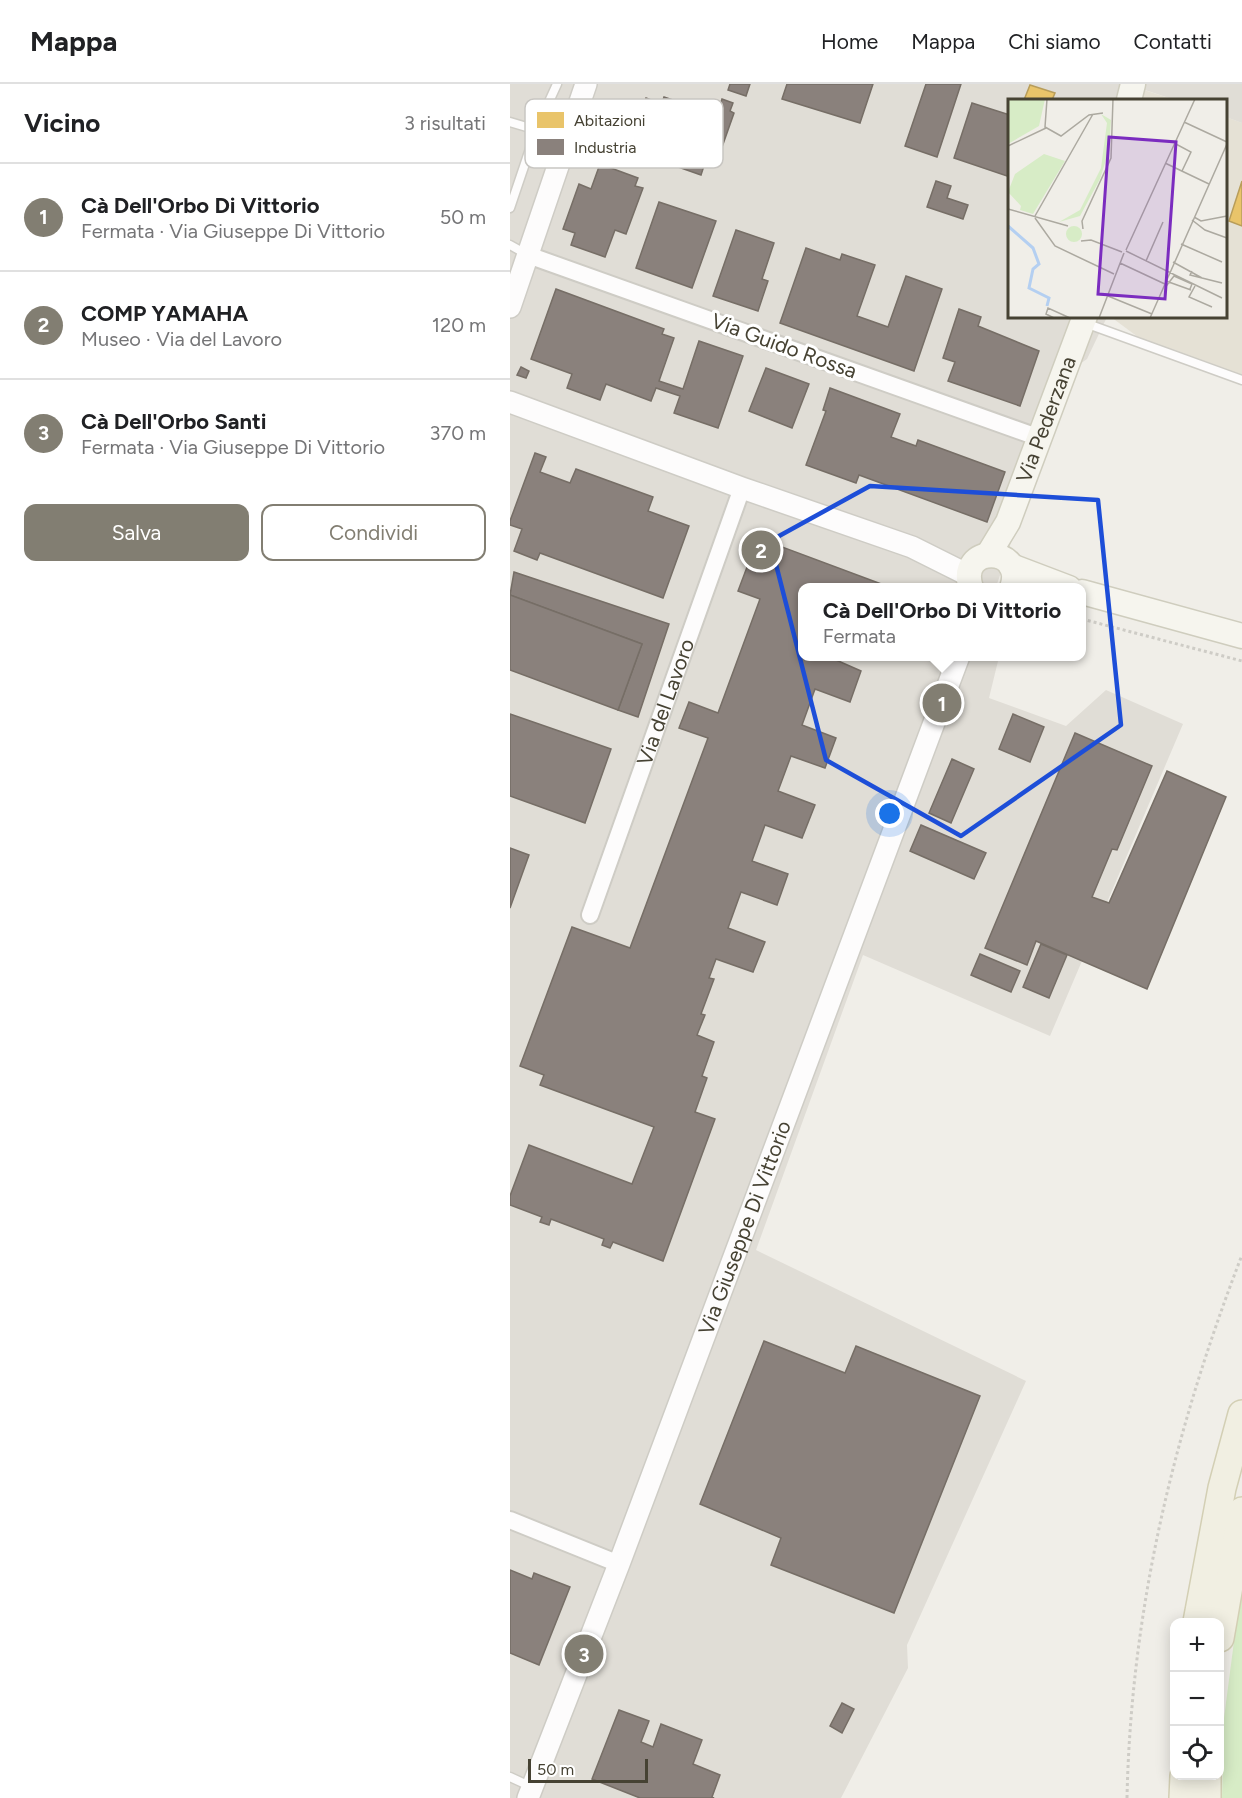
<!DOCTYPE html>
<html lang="it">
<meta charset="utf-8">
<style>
:root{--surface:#fff;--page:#f2f2f2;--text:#202124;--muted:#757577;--line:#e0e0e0;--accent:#827e72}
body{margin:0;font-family:Figtree,sans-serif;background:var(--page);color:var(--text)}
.controls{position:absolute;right:18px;bottom:18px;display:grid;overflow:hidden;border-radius:12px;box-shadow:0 3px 15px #0003}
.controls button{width:54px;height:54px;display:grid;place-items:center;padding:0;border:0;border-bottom:2px solid var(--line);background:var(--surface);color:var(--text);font:30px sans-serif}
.scale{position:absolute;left:18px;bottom:15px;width:120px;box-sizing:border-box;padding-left:6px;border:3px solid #464233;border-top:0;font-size:16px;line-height:21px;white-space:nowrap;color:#464233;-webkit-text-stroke:4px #fff;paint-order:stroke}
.you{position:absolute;left:380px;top:730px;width:21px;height:21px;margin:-15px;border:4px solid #fff;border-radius:50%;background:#1a73e8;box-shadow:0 0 0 9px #1a73e833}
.badge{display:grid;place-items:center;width:39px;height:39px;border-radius:50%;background:var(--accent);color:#fff;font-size:20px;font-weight:700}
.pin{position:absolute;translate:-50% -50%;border:3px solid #fff;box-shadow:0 2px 6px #0006}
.popup{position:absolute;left:288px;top:499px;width:288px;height:78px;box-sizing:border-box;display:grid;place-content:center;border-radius:12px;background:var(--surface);filter:drop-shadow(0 2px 4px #0005);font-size:20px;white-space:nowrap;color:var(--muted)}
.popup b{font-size:22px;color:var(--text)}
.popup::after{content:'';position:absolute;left:50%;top:100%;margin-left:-12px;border:12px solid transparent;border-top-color:var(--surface)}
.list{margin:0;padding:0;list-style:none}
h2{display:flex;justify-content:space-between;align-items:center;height:78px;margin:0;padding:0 24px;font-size:26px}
h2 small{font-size:20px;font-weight:400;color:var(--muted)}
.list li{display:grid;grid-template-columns:39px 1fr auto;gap:18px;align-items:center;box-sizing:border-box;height:108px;padding:0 24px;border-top:2px solid var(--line)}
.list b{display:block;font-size:22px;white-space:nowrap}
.list p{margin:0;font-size:20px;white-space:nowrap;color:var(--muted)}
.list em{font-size:20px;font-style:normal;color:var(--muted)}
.actions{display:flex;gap:12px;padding:18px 24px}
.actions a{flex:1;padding:14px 0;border:2px solid var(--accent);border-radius:12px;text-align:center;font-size:21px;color:var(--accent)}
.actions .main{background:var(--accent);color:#fff}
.icon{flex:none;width:33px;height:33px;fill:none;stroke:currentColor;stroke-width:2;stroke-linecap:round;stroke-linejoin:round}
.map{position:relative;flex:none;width:732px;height:1714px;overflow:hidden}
header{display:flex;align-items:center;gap:36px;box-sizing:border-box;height:84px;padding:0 30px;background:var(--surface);border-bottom:2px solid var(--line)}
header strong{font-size:28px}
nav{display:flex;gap:33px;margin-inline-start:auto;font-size:21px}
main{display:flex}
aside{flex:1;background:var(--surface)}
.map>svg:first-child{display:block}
.residential{fill:#e5e1d5}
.industrial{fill:#e0ddd6}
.green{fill:#d7ecc6}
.homes{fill:#e9c46a;stroke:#b89d5a;stroke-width:1.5}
.industry{fill:#8a817c;stroke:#766e66;stroke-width:1.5}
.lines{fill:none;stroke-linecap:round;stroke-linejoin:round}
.service-casing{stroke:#ceccc5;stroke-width:11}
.minor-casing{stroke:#ceccc5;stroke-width:20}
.tertiary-casing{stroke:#ceccc5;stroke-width:24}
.secondary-casing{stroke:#cfcdbe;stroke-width:27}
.primary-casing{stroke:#d3cfb4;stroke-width:30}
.path{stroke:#ceccc6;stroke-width:3;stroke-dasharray:3 3;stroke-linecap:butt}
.service{stroke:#fdfcfc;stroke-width:8}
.minor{stroke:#fdfcfc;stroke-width:16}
.tertiary{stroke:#fdfcfc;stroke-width:21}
.secondary{stroke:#f6f5ee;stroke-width:24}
.primary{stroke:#f1efe2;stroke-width:27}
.marked{fill:none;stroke:#1d4ed8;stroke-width:4.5;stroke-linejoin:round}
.labels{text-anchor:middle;stroke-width:6;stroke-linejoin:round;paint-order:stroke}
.street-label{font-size:21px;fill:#464233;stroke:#fff}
.inset-river{fill:none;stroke:#b4cff1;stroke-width:3}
.inset-road{fill:none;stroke:#aca9a0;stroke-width:1.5}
.view{fill:#7b2cbf;fill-opacity:0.15;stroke:#7b2cbf;stroke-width:3}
.inset-edge{fill:none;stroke:#464233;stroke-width:3}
.key{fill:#fff;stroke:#c8c6c2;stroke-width:1.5}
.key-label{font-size:16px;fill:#464233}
</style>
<header>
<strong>Mappa</strong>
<nav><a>Home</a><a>Mappa</a><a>Chi siamo</a><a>Contatti</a></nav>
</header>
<main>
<aside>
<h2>Vicino<small>3 risultati</small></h2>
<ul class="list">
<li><span class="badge">1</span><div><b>Cà Dell'Orbo Di Vittorio</b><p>Fermata · Via Giuseppe Di Vittorio</p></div><em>50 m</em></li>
<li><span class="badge">2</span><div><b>COMP YAMAHA</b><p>Museo · Via del Lavoro</p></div><em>120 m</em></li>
<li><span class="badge">3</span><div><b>Cà Dell'Orbo Santi</b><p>Fermata · Via Giuseppe Di Vittorio</p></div><em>370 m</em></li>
</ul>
<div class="actions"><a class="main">Salva</a><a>Condividi</a></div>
</aside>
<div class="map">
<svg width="732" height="1714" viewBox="0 0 732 1714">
<rect width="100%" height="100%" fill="#f0eee8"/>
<g class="residential">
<path d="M631 5 665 16H630Z"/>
<path d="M716 33 732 39V292L632 256 601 233 716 232Z"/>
</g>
<path class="industrial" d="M0 0H732V39L716 33V16H665L632 5 630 16H500V232L597 233 577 275 567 282 513 423 486 503 292 504V572L489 573 479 614 556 642 596 606 673 640 540 952 353 871 246 1166 516 1297 397 1561 398 1584 331 1714H0Z"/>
<path class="green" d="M732 1496V1714H712L714 1634Z"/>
<g class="homes">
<path d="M520 1 545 9 542 16H514Z"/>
<path d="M732 97V142L719 137Z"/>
</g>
<g class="industry">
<path d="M220 0H240L236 12 218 6Z"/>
<path d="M277 0H363L350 39 272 15Z"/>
<path d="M416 0H451L427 73 395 62Z"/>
<path d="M154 13 207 31 212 15 223 19 220 27 224 29 212 63 201 60 191 91 134 71Z"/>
<path d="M136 14 151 20 135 67 119 62Z"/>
<path d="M462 19 500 31V93L444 74Z"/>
<path d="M90 80 128 94 125 102 133 104 116 150 105 146 95 173 61 161 65 149 53 145 69 100 81 105Z"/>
<path d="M426 97 441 102 437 114 458 121 453 135 417 123Z"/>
<path d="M149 118 206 137 182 204 126 184Z"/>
<path d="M226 146 264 159 252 195 258 197 248 227 203 212Z"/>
<path d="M296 164 330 176 332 170 365 181 347 232 378 243 396 192 432 205 404 287 270 239Z"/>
<path d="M46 205 154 245 152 250 164 254 149 297 173 305 189 257 233 272 208 344 164 329 170 312 146 304 141 317 96 300 90 316 57 304 62 290 21 275Z"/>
<path d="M449 225 471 233 468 242 529 267 510 322 438 297 445 278 433 274Z"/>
<path d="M11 283 19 287 16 294 7 291Z"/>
<path d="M256 284 299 300 282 344 239 327Z"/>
<path d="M320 304 390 330 381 353 406 362 408 356 495 388 477 438 349 391 346 399 296 381 316 327 313 326Z"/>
<path d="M25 369 36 373 30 388 60 399 66 385 143 413 138 427 179 442 153 514 30 469 27 476 4 467 12 445 0 441V437Z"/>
<path d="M248 454 382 504H292V572H317L351 587 340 618 305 605 292 641 326 654 315 684 281 672 268 707 305 721 292 754 255 741 242 777 278 790 267 821 231 808 218 844 255 858 243 888 206 875 199 894 204 895 191 930 195 931 187 951 204 958 192 992 197 994 185 1028 205 1035 153 1177 103 1158 100 1164 92 1161 94 1155 41 1135 39 1141 30 1138 32 1133 0 1121V1112L19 1061 122 1100 144 1043 30 1001 34 991 10 982 62 843 120 864 198 654 169 644 179 618 208 629 250 515 228 507Z"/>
<path d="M4 488 159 540 128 633 108 626 132 560 0 511Z"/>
<path d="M0 511 132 560 108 626 0 586Z"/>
<path d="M0 630 101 665 75 739 0 712Z"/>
<path d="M503 630 534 643 520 678 489 665Z"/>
<path d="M565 649 642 682 607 766 602 765 582 813 599 819 657 687 716 713 637 905 526 857 517 881 475 864Z"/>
<path d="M442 675 464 685 441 739 419 729Z"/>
<path d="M411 741 476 769 464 795 400 767Z"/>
<path d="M0 764 19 771 0 824Z"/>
<path d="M531 860 557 871 539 914 513 903Z"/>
<path d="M470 870 510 887 501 908 461 891Z"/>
<path d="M254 1257 335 1289 346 1262 470 1312 384 1529 261 1481 271 1454 190 1420Z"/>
<path d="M0 1486 22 1495 24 1489 60 1503 29 1581 0 1569Z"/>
<path d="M332 1619 344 1625 332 1649 320 1642Z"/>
<path d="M109 1626 139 1637 131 1658 143 1663 151 1640 192 1656 183 1680 210 1691 202 1713 204 1714H130L82 1695Z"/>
</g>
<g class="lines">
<g class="service-casing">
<g id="service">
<path d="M0 38 57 55"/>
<path d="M0 124 27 44 47 0"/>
<path d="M0 161 18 171"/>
<path d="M575 239 732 296"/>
<path d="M0 1693 22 1703"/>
</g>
</g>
<g class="minor-casing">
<g id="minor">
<path d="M18 171 530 354"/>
<path id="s1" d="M80 831 232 404"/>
<path d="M0 1436 109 1480"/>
</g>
</g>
<g class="tertiary-casing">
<g id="tertiary">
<path d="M0 223 76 0"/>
<path d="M0 318 232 404 402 463 458 491"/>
<path id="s2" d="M18 1714 109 1480 449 572"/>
</g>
</g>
<g class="secondary-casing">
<g id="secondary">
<path d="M619 16 623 0"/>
<path id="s3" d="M478 471 498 438 575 232"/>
<path d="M501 482 559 504"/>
<path d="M461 504C446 460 517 461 502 504"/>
<path d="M572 508 732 552"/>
</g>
</g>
<g class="primary-casing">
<g id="primary">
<path d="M687 1538 712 1404 732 1330"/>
<path d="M710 1554 732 1427"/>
<path d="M673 1714 674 1692"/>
<path d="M697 1714V1692"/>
</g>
</g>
<g class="path">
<path d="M572 535 732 577"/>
<path d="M617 1714C621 1525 664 1347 732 1171"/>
</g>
<use href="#service" class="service"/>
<use href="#minor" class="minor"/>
<use href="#tertiary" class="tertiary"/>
<use href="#secondary" class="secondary"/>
<use href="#primary" class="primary"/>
</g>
<path class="marked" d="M360 402 588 416 611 641 451 752 316 676 260 457Z"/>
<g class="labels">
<g class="street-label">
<text transform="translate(274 262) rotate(20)" y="7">Via Guido Rossa</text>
<text dy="7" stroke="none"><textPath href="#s3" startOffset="148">Via Pederzana</textPath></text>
<text dy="7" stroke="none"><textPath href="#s1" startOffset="226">Via del Lavoro</textPath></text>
<text dy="7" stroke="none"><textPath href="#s2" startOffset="610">Via Giuseppe Di Vittorio</textPath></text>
</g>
</g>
<g transform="translate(498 15)">
<rect width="219" height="219" fill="#f0eee8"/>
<path d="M5 0H37L31 27 0 45V2ZM93 15 103 21 101 51 92 80 72 117 51 123 72 111 93 69 99 24ZM58 135a8 8 0 1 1 16 0a8 8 0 1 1-16 0Z" fill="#d7ecc6"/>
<path d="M36 55 57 62 25 115 12 111 13 107 0 93 7 75Z" fill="#d7ecc6"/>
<path class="inset-river" d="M0 127 25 149 31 165 25 170 21 189 41 199 39 207"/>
<path class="inset-road" d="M39 0 37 28 53 37 81 16 95 14M176 23 219 43M166 44 183 53 174 72M0 47 38 29M157 64 201 85M0 110 60 127M27 117 85 15M186 118 193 122 219 117M27 119 47 147 106 175M184 121 197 131 219 139M75 130 74 122 103 59 105 0M73 142 83 141 114 153M173 145 214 163M118 151 187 0M118 152 214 199M138 162 155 123M165 163 194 179M112 164 159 186 166 177 184 185 182 190M184 172 182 176 214 184M158 182 183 191M187 187 181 198 204 208M100 197 144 215M46 219 38 215 40 209 62 219M91 219 116 154M142 219 219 45"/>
<path class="view" d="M101 38 168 43 157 200 90 195Z"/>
<rect width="219" height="219" class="inset-edge"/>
</g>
<rect x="15" y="15" width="198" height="69" rx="9" class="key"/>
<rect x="27" y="28" width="27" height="16" fill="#e9c46a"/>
<rect x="27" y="55" width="27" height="16" fill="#8a817c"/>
<g class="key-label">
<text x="64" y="42">Abitazioni</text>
<text x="64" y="69">Industria</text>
</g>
</svg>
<div class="controls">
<button>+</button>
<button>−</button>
<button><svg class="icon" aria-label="locate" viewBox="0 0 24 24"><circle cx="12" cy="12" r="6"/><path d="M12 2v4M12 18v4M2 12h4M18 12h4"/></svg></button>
</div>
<div class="scale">50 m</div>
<div class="you"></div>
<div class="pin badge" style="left:432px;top:619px">1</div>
<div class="popup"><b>Cà Dell'Orbo Di Vittorio</b>Fermata</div>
<div class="pin badge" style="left:251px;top:466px">2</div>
<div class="pin badge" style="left:74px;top:1570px">3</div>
</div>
</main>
